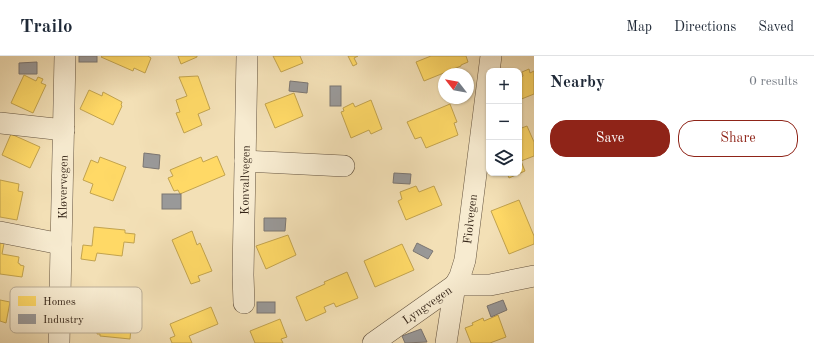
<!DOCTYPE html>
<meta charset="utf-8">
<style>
:root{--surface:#fff;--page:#f2f2f3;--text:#1f2937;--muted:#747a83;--line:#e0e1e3;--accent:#8f2418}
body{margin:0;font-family:"Old Standard TT",serif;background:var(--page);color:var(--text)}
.controls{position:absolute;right:12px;top:12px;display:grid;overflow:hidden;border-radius:8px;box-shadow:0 1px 3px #0004}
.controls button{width:36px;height:36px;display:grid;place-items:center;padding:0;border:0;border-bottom:1px solid var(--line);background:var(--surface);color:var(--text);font:20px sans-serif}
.compass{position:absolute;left:438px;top:12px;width:36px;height:36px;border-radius:50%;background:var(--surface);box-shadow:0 1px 3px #0004;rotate:301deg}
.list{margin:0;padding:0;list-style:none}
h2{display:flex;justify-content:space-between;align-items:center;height:52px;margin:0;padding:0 16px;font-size:17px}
h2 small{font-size:13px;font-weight:400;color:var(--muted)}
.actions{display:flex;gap:8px;padding:12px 16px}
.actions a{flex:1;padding:9px 0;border:1px solid var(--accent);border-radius:16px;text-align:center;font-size:14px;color:var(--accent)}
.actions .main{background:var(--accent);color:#fff}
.icon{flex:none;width:22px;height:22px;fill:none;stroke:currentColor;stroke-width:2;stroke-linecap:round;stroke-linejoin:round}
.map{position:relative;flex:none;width:534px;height:287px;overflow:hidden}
header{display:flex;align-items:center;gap:24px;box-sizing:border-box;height:56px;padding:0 20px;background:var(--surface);border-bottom:1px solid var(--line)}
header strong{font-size:19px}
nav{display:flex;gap:22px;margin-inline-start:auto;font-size:14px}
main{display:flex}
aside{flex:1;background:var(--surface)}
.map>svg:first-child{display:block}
.homes{fill:#ffd966;stroke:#c2a34e}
.industry{fill:#999;stroke:#7b7672}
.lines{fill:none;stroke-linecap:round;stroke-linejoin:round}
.street-casing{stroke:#64533f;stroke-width:22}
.street{stroke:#f7ebd0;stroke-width:21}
.labels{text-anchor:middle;stroke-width:4;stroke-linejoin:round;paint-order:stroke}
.street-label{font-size:12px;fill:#342417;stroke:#f7ebd0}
.key{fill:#f7ebd0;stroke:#bcaf98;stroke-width:1}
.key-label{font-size:11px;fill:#342417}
</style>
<header>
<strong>Trailo</strong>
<nav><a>Map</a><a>Directions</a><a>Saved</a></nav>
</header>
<main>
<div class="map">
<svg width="534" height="287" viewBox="0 0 534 287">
<rect width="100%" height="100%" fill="#f3e0b6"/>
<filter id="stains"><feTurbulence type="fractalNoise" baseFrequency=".005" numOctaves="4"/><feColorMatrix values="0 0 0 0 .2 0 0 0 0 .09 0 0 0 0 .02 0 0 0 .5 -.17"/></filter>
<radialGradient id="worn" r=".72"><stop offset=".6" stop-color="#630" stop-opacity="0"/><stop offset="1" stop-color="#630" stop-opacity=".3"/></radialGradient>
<g class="homes">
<path d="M102 0H148L151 2 145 17 134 12 133 15 101 1Z"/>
<path d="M178 0H197V1L181 8Z"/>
<path d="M273 0H300L303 7 281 16Z"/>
<path d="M348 0H358L354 2 357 8 353 10Z"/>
<path d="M431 0H466L468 6 461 9V10L424 25 416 6Z"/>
<path d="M529 13 530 17 534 15V38L519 44V22L523 20 522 16Z"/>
<path d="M24 19 36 25 38 21 43 23 41 27 46 29 33 57 11 47Z"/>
<path d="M198 20 210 53 198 58 202 69 184 77 176 57 180 56 176 44 187 40 179 21Z"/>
<path d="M89 34 102 40 103 36 122 46 121 49 122 50 113 69 80 53Z"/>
<path d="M294 37 303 60 275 72 265 48Z"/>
<path d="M371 44 382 73 371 78 369 74 351 82 341 56 344 55 343 52 353 47 355 51Z"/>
<path d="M450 48 457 66 454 67 458 79 426 92 421 81 415 83 407 66Z"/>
<path d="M527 70 534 86V100L521 105 525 115 509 122 507 117H519V73Z"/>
<path d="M11 78 40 91 30 112 2 99Z"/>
<path d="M217 100 225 119 180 138 178 134 174 135 168 122 173 120 170 114 201 101 203 106Z"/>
<path d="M100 101 126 111 113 145 90 137 93 128 83 124 91 104 98 107Z"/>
<path d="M0 124 19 128 18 135 23 136 17 164 0 161Z"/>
<path d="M416 130 419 136 434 130 442 149 406 164 398 145 402 143 400 136Z"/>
<path d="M519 144 534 180V188L509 198 491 155Z"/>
<path d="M94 171 125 174V177L135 178 134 187 124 186 122 200 97 197 95 205 81 203 83 189 92 190Z"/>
<path d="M192 175 197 189 200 187 212 215 198 220 200 225 191 228 172 184Z"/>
<path d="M288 179 296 199 266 213 256 190Z"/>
<path d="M0 181 5 182 2 198 19 201 18 207 20 208V209L24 210 22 221 0 218Z"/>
<path d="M402 188 414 214 375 231 364 205Z"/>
<path d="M347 216 358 242 336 251 334 247 324 251 326 256 306 265 296 241 325 228 324 226Z"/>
<path d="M91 242 118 246 117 258 132 260 130 283 100 280V278H97L98 270 88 269Z"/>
<path d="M0 244 10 246 6 267 0 265Z"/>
<path d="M211 251 218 268 189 280 192 287H172L170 282 175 280 170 268Z"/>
<path d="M498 259 506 281 490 287H471L465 272 473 269 472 267 483 262 484 265Z"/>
<path d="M280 263 287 281 281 283 283 287H255L250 275Z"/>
</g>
<g class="industry">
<rect x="79" y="0" width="18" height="6"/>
<path d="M37 6V18H19V7Z"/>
<path d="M290 25 308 27 307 37 289 35Z"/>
<rect x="330" y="30" width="11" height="20"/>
<path d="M144 97 160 99 159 113 143 111Z"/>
<path d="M394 117 411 118 410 128 393 127Z"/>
<rect x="162" y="138" width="19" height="15"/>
<path d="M264 162H286L285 175H264Z"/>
<path d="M417 187 433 195 428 203 413 195Z"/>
<path d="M503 244 507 254 491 261 487 250Z"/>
<rect x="257" y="246" width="18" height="11"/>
<path d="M421 273 427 286 405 287 402 280Z"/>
</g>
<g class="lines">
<g class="street-casing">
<g id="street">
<path d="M0 67 64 74"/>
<path d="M245 105 344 110"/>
<path d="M0 176 61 188"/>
<path d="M244 247 243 219 247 0"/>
<path d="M59 287 65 0"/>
<path d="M373 287 455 229H490L534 220"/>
<path d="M446 287 455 229 460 220 465 204 491 0"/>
</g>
</g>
<use href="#street" class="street"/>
</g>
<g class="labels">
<g class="street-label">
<text transform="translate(245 124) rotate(-89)" y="4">Konvallvegen</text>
<text transform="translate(63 131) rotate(-89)" y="4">Kløvervegen</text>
<text transform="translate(470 163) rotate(-83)" y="4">Fiolvegen</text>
<text transform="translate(427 249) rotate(-35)" y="4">Lyngvegen</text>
</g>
</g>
<rect x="10" y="231" width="132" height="46" rx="6" class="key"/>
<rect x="18" y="240" width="18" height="10" fill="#ffd966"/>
<rect x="18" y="258" width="18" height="10" fill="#999"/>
<g class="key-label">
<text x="43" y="249">Homes</text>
<text x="43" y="267">Industry</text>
</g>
<rect width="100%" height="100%" filter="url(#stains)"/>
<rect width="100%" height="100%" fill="url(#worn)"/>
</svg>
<div class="controls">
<button>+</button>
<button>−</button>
<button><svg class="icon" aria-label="layers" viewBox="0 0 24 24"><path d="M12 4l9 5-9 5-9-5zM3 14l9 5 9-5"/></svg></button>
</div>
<svg class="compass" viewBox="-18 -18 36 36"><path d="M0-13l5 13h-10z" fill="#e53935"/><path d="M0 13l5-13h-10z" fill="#747a83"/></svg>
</div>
<aside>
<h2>Nearby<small>0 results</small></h2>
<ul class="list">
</ul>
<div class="actions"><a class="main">Save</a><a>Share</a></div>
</aside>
</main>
